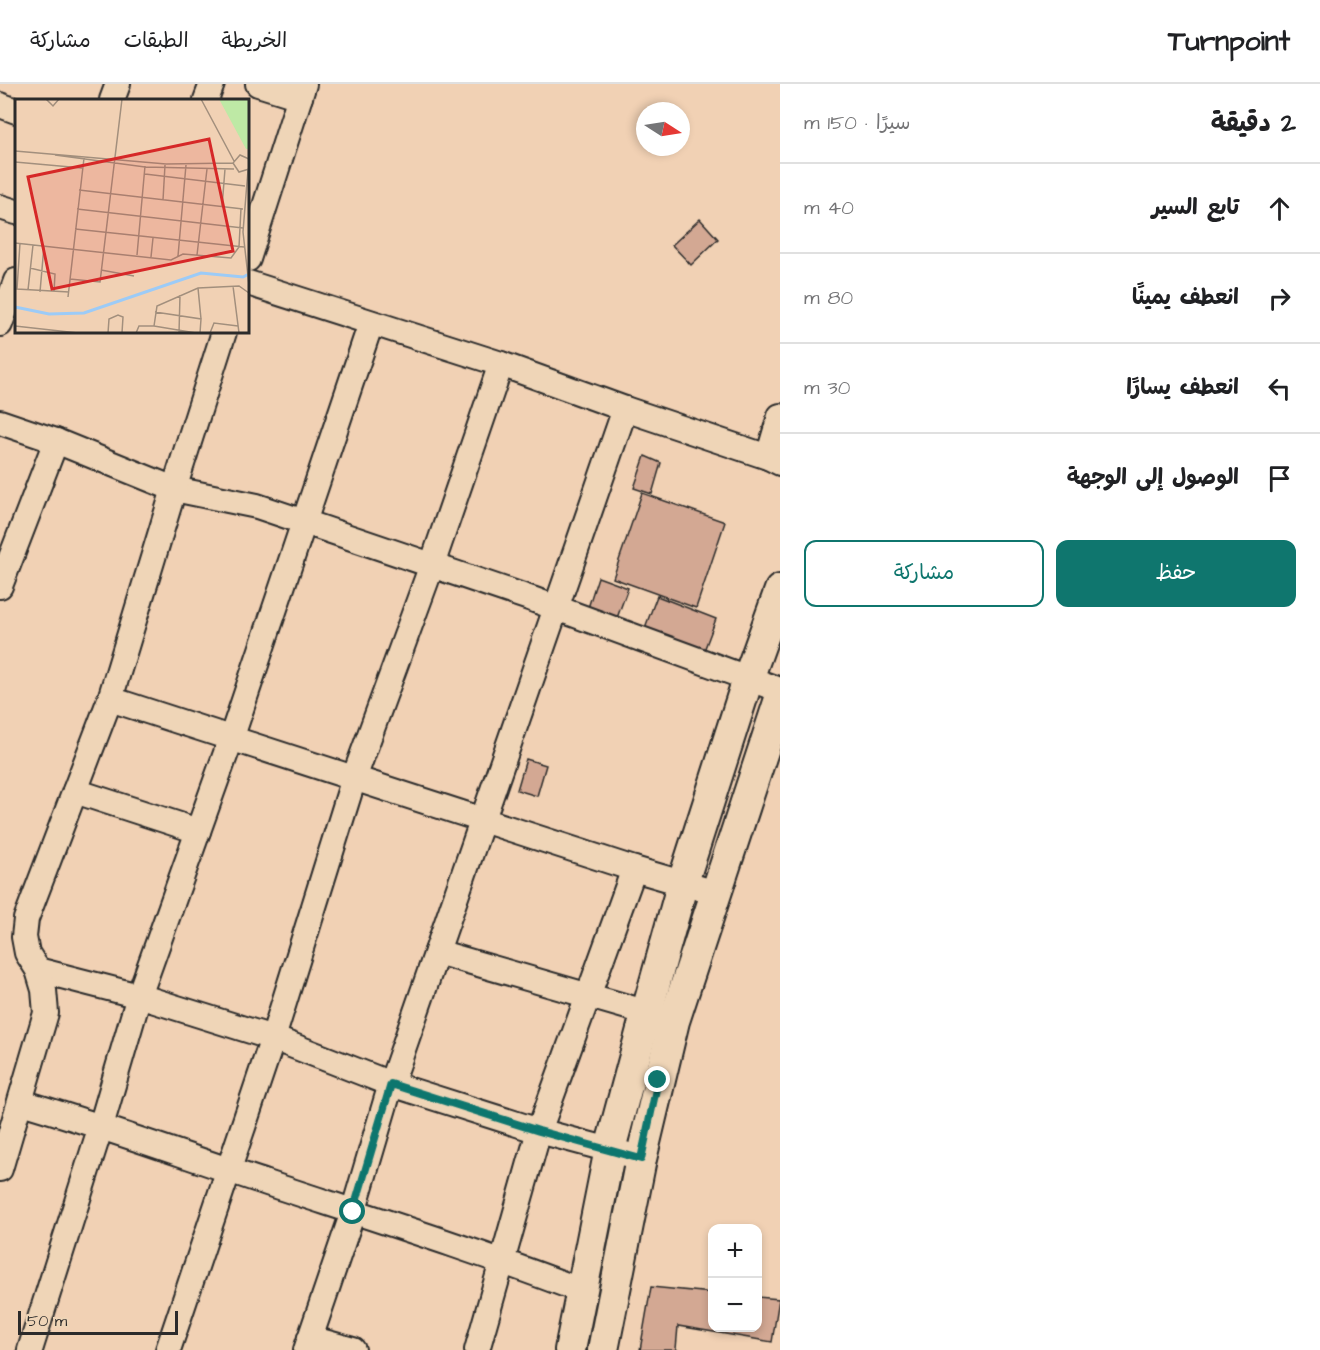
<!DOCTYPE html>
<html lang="ar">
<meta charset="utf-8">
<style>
:root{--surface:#fff;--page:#f2f2f2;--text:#202124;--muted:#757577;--line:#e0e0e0;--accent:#0f766e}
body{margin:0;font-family:"Architects Daughter","Playpen Sans Arabic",sans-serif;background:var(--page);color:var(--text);direction:rtl}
.controls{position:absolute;right:18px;bottom:18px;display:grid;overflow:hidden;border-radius:12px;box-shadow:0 3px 9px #0003}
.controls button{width:54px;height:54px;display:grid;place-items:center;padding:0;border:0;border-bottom:2px solid var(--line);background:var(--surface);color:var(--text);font:30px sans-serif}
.compass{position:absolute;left:636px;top:18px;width:54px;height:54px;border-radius:50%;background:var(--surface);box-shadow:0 3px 9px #0003;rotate:102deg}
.scale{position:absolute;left:18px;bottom:15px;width:160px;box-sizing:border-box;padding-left:6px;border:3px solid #2b2b2b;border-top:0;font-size:16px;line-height:21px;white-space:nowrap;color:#2b2b2b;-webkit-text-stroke:4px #efd5b7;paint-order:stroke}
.stop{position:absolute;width:18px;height:18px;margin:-14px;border:4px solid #0f766e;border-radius:50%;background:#fff}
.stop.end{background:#0f766e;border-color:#fff;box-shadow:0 2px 6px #0008}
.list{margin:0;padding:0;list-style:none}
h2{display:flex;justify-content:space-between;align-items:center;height:78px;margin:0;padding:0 24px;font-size:26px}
h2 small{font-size:20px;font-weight:400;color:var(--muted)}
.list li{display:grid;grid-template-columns:39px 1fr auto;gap:18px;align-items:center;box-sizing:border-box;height:90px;padding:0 24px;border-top:2px solid var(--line)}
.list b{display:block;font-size:22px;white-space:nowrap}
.list em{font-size:20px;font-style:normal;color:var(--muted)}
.actions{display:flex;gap:12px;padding:18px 24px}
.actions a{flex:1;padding:14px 0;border:2px solid var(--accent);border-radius:12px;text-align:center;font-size:21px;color:var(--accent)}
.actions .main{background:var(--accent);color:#fff}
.icon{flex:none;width:33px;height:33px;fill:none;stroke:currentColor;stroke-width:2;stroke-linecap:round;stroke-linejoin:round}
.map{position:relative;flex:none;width:780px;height:1266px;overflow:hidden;direction:ltr}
header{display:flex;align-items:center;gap:36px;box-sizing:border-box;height:84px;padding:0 30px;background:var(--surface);border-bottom:2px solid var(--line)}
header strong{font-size:28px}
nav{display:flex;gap:33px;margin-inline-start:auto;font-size:21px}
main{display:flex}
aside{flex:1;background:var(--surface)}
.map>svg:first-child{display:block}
.building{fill:#d3a893;stroke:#2b2b2b;stroke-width:1.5}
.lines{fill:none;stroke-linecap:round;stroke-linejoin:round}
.minor-casing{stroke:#2b2b2b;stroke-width:28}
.major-casing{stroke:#2b2b2b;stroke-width:34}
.minor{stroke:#efd5b7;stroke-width:24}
.major{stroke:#efd5b7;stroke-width:30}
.route{stroke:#0f766e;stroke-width:8}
.inset-river{fill:none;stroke:#9ccbf7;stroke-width:3}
.inset-road{fill:none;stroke:#a28f7d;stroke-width:1.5}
.view{fill:#d62828;fill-opacity:0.15;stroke:#d62828;stroke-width:3}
.inset-edge{fill:none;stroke:#2b2b2b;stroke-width:3}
</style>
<header>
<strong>Turnpoint</strong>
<nav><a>الخريطة</a><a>الطبقات</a><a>مشاركة</a></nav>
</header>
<main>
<aside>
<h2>2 دقيقة<small>سيرًا · 150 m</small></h2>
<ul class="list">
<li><svg class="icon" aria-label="ahead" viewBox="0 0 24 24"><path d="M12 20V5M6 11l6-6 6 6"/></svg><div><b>تابع السير</b></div><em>40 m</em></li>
<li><svg class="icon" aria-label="right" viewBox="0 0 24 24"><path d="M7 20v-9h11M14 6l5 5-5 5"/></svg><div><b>انعطف يمينًا</b></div><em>80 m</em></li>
<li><svg class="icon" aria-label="left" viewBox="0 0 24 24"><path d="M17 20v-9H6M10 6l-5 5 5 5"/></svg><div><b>انعطف يسارًا</b></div><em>30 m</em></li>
<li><svg class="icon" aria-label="arrive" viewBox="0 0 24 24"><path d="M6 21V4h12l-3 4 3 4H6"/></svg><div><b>الوصول إلى الوجهة</b></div></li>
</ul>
<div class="actions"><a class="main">حفظ</a><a>مشاركة</a></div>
</aside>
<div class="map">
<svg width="780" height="1266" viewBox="0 0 780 1266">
<rect width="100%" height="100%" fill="#f1d1b4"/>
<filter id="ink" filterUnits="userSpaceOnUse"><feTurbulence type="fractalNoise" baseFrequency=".0167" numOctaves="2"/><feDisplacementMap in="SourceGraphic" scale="12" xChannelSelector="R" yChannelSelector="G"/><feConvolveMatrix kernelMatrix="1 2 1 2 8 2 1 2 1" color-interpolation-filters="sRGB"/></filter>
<g filter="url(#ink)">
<g class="building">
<path d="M700 135 718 155 691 181 672 161Z"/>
<path d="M645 372 661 379 652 410 634 404Z"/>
<path d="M642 409 725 438 696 524 613 494Z"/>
<path d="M598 493 628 504 614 542 586 530Z"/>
<path d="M657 512 716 535 702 572 643 549Z"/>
<path d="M526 675 546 681 537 712 517 706Z"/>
<path d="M651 1203 712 1209V1244H758V1213L779 1215 772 1258 678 1242 676 1265 678 1266H640Z"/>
</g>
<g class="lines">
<g class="minor-casing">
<g id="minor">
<path d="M258 0 300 13"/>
<path d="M112 16 118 0"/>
<path d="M206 16 212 0"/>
<path d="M0 21 16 27"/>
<path d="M0 123 16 128"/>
<path d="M248 175 304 0"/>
<path d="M248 199 501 280 625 325 768 373 780 379"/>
<path d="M0 240 16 197"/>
<path d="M0 338 56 357 174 405 257 422 532 515 780 606"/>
<path d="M768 373 780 332"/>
<path d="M0 502 56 357"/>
<path d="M110 615 634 785 716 809"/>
<path d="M75 707 198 747"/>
<path d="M437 868 662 933"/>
<path d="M38 886 139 912 273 954 391 1000 539 1047 625 1070"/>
<path d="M21 1018C104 1042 185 1072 267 1099 373 1134 478 1167 582 1207"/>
<path d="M0 1085 46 929 44 906 38 886 27 869 24 853 26 835 110 615 174 405 224 248"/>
<path d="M310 1254 353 1266"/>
<path d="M30 1266 101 1042 139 912 231 655 371 239"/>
<path d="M168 1266 273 954 354 694 432 481 501 280"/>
<path d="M306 1266 353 1128 391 1000 625 325"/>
<path d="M477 1266 539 1047 634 785"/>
</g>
</g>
<g class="major-casing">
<g id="major">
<path d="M570 1266 610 1065 647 927 683 798 748 595 780 506"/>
<path d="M603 1266 641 1075 674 937 780 615"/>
</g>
</g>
<use href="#minor" class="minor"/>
<use href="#major" class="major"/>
</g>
</g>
<g class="lines" filter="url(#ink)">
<path class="route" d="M353 1128 391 1000 539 1047 641 1075 658 996"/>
</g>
<g transform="translate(15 15)">
<rect width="234" height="234" fill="#f1d1b4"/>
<path d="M204 0H234V50H231Z" fill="#bee9a5"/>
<path class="inset-river" d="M0 208 34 215 69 214 186 174 228 178 234 175"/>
<path class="inset-road" d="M31 0 38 7 44 0M186 0 219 62M0 52 151 65 218 64M40 56 130 68 219 70M234 60 225 56 218 64 224 73 234 70M0 63 67 69M233 71 228 133 234 186M130 75 230 87M64 91 228 110M148 101 150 66M207 108 210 70M62 110 228 129M60 130 229 148M0 144 156 161 168 155 216 159 224 148 226 109M5 144 2 190 54 193M122 156 130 67M182 156 192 70M163 157 171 66M136 158 138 139M15 169 40 175 39 193M86 171 119 177M55 180 85 183 107 0M218 187 224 234M183 189 186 220M13 191 18 146M25 193 29 147M53 198 69 59M140 213 186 220 185 234M0 227 63 234M139 227 142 207 183 189 224 187 234 194M93 234 94 220 103 216 108 218 107 234M121 234 124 227H139L181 234M164 234 165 196M195 234 199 224 223 227"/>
<path class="view" d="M194 40 218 152 37 190 13 78Z"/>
<rect width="234" height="234" class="inset-edge"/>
</g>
</svg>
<div class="controls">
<button>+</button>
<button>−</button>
</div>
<svg class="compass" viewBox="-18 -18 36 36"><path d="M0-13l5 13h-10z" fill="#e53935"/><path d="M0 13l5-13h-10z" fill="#757577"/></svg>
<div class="scale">50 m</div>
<div class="stop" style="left:353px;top:1128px"></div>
<div class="stop end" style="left:658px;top:996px"></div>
</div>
</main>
